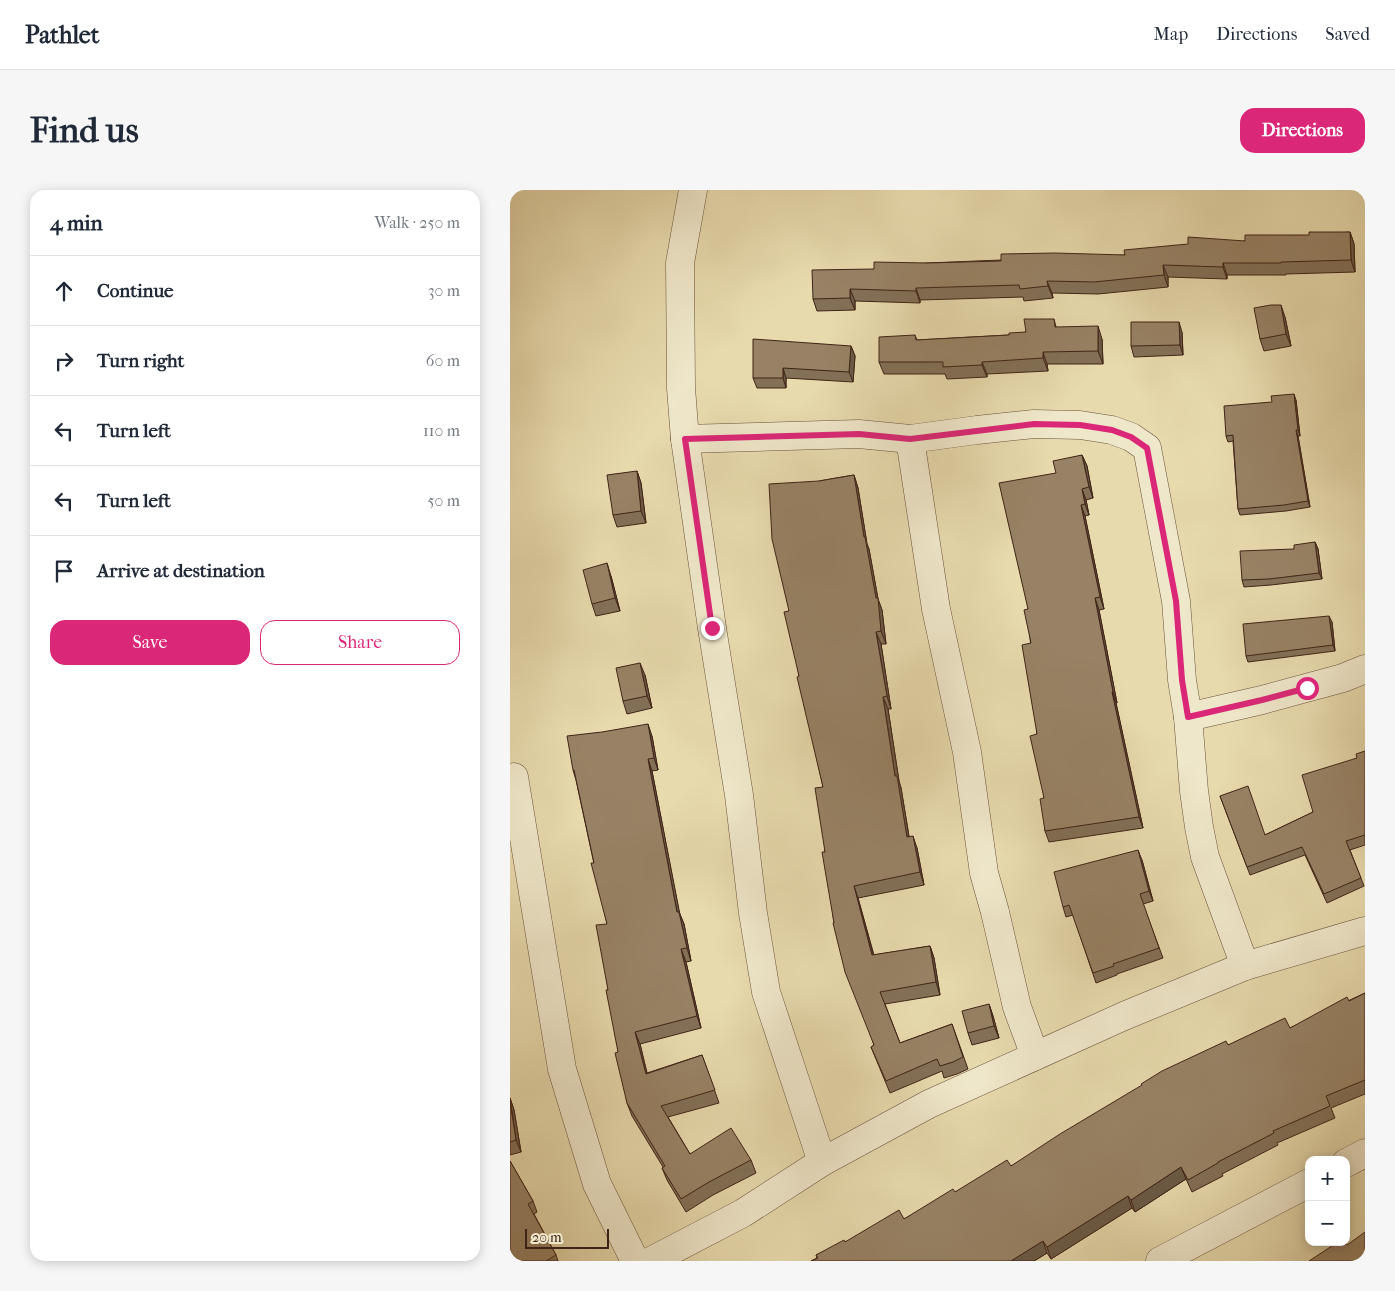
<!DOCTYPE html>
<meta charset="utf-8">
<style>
:root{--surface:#fff;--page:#f6f6f7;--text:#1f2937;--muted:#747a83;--line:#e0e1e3;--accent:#db2777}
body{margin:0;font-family:"IM FELL French Canon",serif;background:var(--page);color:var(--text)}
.controls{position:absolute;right:15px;bottom:15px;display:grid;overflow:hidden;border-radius:10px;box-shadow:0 2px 12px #0003}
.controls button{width:45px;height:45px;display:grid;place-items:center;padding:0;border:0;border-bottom:1px solid var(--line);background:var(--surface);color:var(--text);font:25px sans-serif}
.scale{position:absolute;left:15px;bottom:12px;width:84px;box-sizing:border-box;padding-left:5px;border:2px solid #402317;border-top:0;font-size:14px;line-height:18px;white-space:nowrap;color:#402317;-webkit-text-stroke:4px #efe7ca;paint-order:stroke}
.stop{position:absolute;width:15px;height:15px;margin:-11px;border:4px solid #db2777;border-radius:50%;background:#fff}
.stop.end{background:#db2777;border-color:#fff;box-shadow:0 1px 5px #0008}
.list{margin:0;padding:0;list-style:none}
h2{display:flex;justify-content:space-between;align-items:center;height:65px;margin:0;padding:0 20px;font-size:21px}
h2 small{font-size:16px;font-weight:400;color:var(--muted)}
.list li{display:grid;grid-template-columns:32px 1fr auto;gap:15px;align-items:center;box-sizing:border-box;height:70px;padding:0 20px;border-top:1px solid var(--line)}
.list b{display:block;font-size:19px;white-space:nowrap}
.list em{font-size:16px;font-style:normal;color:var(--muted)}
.actions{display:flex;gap:10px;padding:15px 20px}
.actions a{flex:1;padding:11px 0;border:1px solid var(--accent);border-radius:15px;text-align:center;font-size:18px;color:var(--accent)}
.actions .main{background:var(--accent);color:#fff}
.icon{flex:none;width:28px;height:28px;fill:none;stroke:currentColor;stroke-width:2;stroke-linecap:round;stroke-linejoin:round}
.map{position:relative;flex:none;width:855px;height:1071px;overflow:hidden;border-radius:15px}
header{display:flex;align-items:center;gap:30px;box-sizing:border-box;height:70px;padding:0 25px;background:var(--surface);border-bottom:1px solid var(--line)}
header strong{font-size:24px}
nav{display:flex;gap:28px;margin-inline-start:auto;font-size:18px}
.intro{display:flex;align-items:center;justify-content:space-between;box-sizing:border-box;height:120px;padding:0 30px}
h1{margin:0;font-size:35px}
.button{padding:12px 22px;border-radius:15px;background:var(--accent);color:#fff;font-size:18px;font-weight:700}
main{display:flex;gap:30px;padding:0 30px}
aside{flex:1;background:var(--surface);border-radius:15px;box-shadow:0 2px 12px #0003}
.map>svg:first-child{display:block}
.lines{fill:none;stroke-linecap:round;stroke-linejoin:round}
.minor-casing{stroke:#6a513c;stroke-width:29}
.minor{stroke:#efe7ca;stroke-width:28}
.wall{fill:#827057;stroke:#402317}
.shaded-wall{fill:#6a5b47;stroke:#402317}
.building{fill:#978265;stroke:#402317}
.route{stroke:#db2777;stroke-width:6}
</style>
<header>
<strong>Pathlet</strong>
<nav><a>Map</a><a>Directions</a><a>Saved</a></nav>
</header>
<div class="intro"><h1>Find us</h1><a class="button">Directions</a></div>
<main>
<aside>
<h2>4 min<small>Walk · 250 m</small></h2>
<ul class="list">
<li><svg class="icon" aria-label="ahead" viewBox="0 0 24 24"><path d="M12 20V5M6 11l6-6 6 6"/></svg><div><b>Continue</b></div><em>30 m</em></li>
<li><svg class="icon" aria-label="right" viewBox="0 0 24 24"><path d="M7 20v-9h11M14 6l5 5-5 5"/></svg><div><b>Turn right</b></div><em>60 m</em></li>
<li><svg class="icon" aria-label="left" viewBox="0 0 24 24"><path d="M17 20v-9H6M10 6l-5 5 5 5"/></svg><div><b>Turn left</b></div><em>110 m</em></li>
<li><svg class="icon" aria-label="left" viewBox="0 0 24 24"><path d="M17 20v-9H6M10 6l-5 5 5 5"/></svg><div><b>Turn left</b></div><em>50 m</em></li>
<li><svg class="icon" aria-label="arrive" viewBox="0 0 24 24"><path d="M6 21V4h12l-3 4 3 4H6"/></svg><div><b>Arrive at destination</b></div></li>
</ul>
<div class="actions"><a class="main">Save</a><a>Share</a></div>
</aside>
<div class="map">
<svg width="855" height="1071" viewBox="0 0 855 1071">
<rect width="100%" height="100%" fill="#e7daad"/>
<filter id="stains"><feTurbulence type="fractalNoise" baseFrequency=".004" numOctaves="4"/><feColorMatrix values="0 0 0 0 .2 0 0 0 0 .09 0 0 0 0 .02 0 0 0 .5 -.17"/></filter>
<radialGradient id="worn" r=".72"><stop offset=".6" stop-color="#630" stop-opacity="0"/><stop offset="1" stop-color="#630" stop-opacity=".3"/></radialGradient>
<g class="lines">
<g class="minor-casing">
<g id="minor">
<path d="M183 0 170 73 171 198 175 249 202 438 229 605 243 723 256 802 312 972"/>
<path d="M175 249 349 244 400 249 467 240 524 234 570 235 602 240 621 247 637 258 666 411 672 490 678 527 684 601 689 637 695 667 735 776"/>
<path d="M400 249 426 419 457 562 474 683 485 722 507 817 525 866"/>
<path d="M678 527 752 510 833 488 855 479"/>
<path d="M4 587 52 879 87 994 125 1071"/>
<path d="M836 973 855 963"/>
<path d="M141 1071 233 1023 312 972 419 914 614 826 735 776 855 741"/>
<path d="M650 1071 799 993"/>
</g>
</g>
<use href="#minor" class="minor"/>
</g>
<g class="wall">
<path d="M840 42 844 54 845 82 776 84V85H717V89L658 87V97L588 104 542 103 543 108 514 111 513 107 410 110V113L345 111V120L307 121 303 109 364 79 417 73 615 65 735 51Z"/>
<path d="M775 127 781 156 754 161 750 149Z"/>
<path d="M544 129 546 137 592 149 593 174H537L538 181 477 184V187L437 189 435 184H374L369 172 405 145 407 150 499 145 516 142Z"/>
<path d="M672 142 673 165 624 167 621 156Z"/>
<path d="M341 156 345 166 343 192 276 188V198H247L243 188Z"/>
<path d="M786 210 790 246H788L800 317 776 321 730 325 728 319 723 251 718 252 716 246Z"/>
<path d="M572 265 577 276 583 308 576 310 579 325 575 326 594 419 589 420 607 513H606L633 638 539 652 535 641 534 608 527 544 518 419 546 283Z"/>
<path d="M127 281 131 293 136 333 107 337 103 325Z"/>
<path d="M344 285 348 298 357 354 359 359 368 409 372 420 376 454H371L381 519H378L389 591 391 598 399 646 407 658 414 695 348 708 364 765 420 756 424 768 430 805 375 814 390 853 442 834 458 879 447 884 434 888 432 881 380 903 361 857 364 855 324 733 315 662 313 597 289 486 279 421 309 291Z"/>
<path d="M805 352 808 359 812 389 761 395 734 397 732 390 784 359Z"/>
<path d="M101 386 110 421 86 426 82 414Z"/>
<path d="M822 432 825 461 738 472 736 466Z"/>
<path d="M135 485 142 518 117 524 113 511Z"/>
<path d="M142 546 148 580 142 581 169 722 174 734 181 771 176 772 191 838 130 854 137 883 192 865 209 913 158 927 180 964 241 970 246 983 203 1005 176 1022 157 990 152 978 153 977 122 926 117 913 98 800 97 734 66 590 63 580Z"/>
<path d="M855 561V655L840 660 854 696 817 713 795 665 740 685 710 606 755 645 803 622 847 568Z"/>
<path d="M632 670 643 711 633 714 653 768 607 784V785L586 793 563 725 556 727 553 717Z"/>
<path d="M855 803V904L821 918 825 928 767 953 768 955 712 984 713 986 682 1002 676 989 625 1022 622 1018 541 1069 537 1063 524 1071H301L307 1068 306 1065 335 1052 394 1029 445 1002 501 976 718 855 780 838Z"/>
<path d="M479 814 483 826 489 848 462 855 458 843Z"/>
<path d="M0 908 4 920 11 962 0 965Z"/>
<path d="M0 971 23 1011 27 1022 24 1024 46 1065 48 1071H0Z"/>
</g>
<g class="shaded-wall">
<path d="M840 42 844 54 845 82 841 70Z"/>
<path d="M713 73 717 85V89L713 77Z"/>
<path d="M653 75 658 87V97L654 85Z"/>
<path d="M537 91 542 103 543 108 538 96Z"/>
<path d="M406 98 410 110V113L406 101Z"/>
<path d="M340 99 345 111V120L340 108Z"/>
<path d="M771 115 775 127 781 156 776 144Z"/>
<path d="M669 132 672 142 673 165 670 155Z"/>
<path d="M588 136 592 149 593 174 588 161Z"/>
<path d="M341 156 345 166 343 192 339 182Z"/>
<path d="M533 162 537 174 538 181 533 168Z"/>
<path d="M472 172 477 184V187L472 175Z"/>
<path d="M273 178 276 188V198L273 188Z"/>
<path d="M784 204 786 210 790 246 788 240Z"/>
<path d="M786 240 788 246 800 317 798 311Z"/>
<path d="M572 265 577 276 583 308 579 297Z"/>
<path d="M127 281 131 293 136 333 131 321Z"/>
<path d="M344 285 348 298 357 354 359 359 368 409 372 420 376 454 371 441 366 408 354 347Z"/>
<path d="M572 299 576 310 579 325 575 314Z"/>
<path d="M571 315 575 326 594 419 590 407Z"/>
<path d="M805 352 808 359 812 389 809 383Z"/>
<path d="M97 373 101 386 110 421 105 408Z"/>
<path d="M585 408 589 420 607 513 603 502Z"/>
<path d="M819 426 822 432 825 461 823 455Z"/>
<path d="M366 442 371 454 381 519 377 506Z"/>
<path d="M130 473 135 485 142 518 137 506Z"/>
<path d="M602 502 606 513 633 638 629 627Z"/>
<path d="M373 507 378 519 389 591 391 598 401 659 397 647 385 586Z"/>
<path d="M138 534 142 546 148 580 144 568Z"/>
<path d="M138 569 142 581 172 735 167 722Z"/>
<path d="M403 646 407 658 414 695 410 682Z"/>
<path d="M628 660 632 670 643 711 639 701Z"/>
<path d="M344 696 348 708 367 778 362 765Z"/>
<path d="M169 722 174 734 181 771 177 758Z"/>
<path d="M420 756 424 768 430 805 426 792Z"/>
<path d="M171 759 176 772 191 838 187 826Z"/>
<path d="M479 814 483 826 489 848 484 836Z"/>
<path d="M125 842 130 854 140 896 136 884Z"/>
<path d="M0 908 4 920 11 962 6 950Z"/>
<path d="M671 977 676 989 625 1022 621 1010Z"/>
<path d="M618 1006 622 1018 541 1069 537 1057Z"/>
<path d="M533 1051 537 1063 524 1071H501Z"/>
</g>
<g class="building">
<path d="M799 42H840L841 70 771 72V73H713V77L653 75 654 85 584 92 537 91 538 96 510 99 509 95 406 98V101L340 99V108L303 109 302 80 364 79V72L417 73 491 71V64L545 63 615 65 614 60 678 54V47L735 51V45H799Z"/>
<path d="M761 115H771L776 144 750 149 744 118Z"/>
<path d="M514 129H544L545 137 588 136V161L533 162V168L472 172V175L433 177V172H369V147L405 145 406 150 499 145V143L516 142Z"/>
<path d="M621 132H669L670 155 621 156Z"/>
<path d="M243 149 341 156 339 182 273 178V188H243Z"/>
<path d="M784 204 788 240H786L798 311 774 315 728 319 723 245 716 246 714 216 762 212 761 206Z"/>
<path d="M572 265 579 297 572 299 575 314 571 315 590 407 585 408 603 502H602L629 627 535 641 530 609 534 608 520 546 527 544 512 455 521 453 514 420 518 419 489 293 546 283 543 271Z"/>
<path d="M127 281 131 321 103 325 97 285Z"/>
<path d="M344 285 354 347H355L366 408H368L371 441 366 442 377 506 373 507 385 586H387L397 647 403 646 410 682 344 696 362 765 420 756 426 792 370 802 390 853 442 834 453 867 443 872 430 876 427 869 376 891 361 857 364 855 335 782 323 733H324L312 662H315L305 598 313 597 287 487 289 486 274 422 279 421 262 349 259 294 309 291Z"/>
<path d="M805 352 809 383 759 389 732 390 730 361 784 359V355Z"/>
<path d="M97 373 105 408 82 414 73 380Z"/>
<path d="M819 426 823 455 736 466 733 434Z"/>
<path d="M130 473 137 506 113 511 106 478Z"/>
<path d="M138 534 144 568 138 569 167 722H169L177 758 171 759 187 826 125 842 136 884 192 865 205 900 151 916 180 964 221 938 241 970 199 992 171 1009 152 978 155 976 117 913 105 863 108 862 96 800H98L86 735 97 734 81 673H84L64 580H63L57 546 92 542Z"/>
<path d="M855 561V645L836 651 851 688 814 704 792 657 737 677 710 606 738 596 755 645 803 622 792 585 847 568 846 564Z"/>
<path d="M628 660 639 701 630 704 649 758 603 774 604 776 583 783 559 715 553 717 544 682Z"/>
<path d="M855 803V890L816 906 820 916 763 941 764 943 708 972V973L678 990 671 977 621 1010 618 1006 537 1057 533 1051 501 1071H301L308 1068 306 1065 334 1050 335 1052 389 1020 394 1029 443 999 445 1002 497 970 501 976 550 944 632 895 631 894 652 881 716 851 718 855 775 828 780 838 837 807 839 811Z"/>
<path d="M479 814 484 836 458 843 452 821Z"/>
<path d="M0 912 6 950 0 952Z"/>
<path d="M0 971 23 1011 18 1014 46 1065 36 1071H0Z"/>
<path d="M855 1042V1069L853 1071H799L828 1052H835L837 1055Z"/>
</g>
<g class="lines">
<path class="route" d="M202 438 175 249 349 244 400 249 524 234 570 235 602 240 621 247 637 258 666 411 672 490 678 527 752 510 797 498"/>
</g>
<rect width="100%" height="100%" filter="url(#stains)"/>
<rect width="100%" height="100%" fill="url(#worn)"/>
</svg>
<div class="controls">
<button>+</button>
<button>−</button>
</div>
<div class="scale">20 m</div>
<div class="stop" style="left:797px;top:498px"></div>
<div class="stop end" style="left:202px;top:438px"></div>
</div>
</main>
